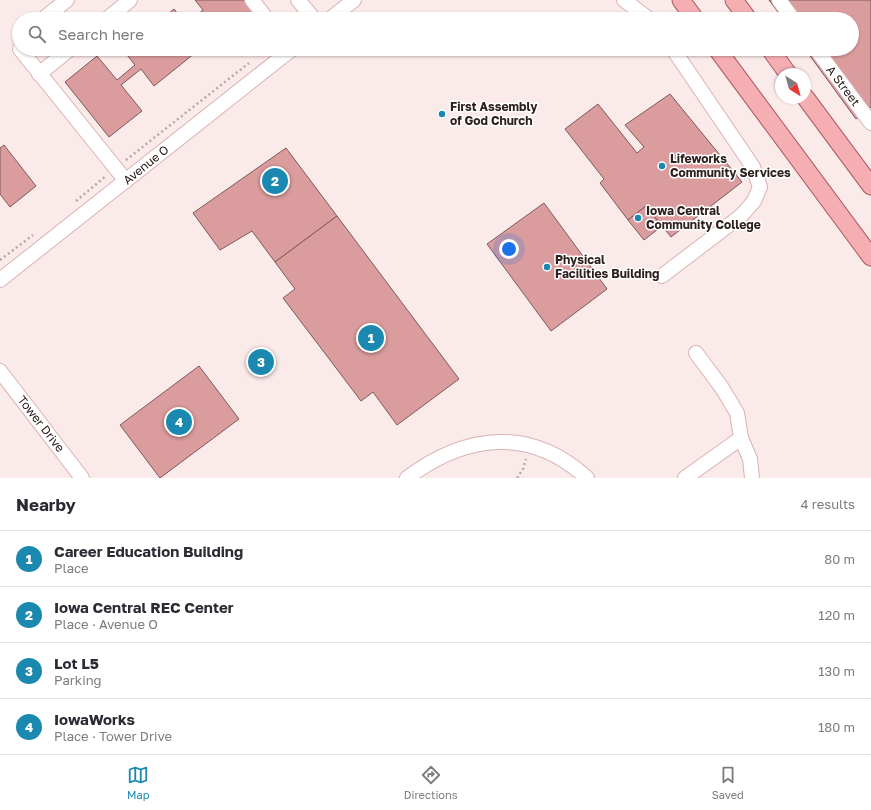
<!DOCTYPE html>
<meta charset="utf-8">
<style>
:root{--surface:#fff;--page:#f7f7f7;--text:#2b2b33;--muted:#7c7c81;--line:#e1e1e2;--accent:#1b89af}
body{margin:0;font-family:"Golos Text",sans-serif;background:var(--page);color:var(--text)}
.compass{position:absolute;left:775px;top:68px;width:36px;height:36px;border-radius:50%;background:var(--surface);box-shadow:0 1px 3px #0004;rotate:143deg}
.you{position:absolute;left:509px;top:249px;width:14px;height:14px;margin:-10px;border:3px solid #fff;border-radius:50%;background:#1a73e8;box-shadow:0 0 0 6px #1a73e833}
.badge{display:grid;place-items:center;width:26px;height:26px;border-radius:50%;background:var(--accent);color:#fff;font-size:13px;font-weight:700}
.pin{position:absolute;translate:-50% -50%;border:2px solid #fff;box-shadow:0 1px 4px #0006}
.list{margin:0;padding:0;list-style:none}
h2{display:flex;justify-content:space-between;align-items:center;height:52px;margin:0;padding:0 16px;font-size:17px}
h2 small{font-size:13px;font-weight:400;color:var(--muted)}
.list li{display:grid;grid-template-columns:26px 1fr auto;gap:12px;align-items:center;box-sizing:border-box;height:56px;padding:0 16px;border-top:1px solid var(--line)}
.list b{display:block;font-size:15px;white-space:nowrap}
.list p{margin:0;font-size:13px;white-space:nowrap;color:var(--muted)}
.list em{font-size:13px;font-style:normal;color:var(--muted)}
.icon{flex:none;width:22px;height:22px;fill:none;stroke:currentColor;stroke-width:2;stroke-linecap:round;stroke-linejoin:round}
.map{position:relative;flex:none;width:871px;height:478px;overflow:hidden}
.search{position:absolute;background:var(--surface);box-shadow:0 1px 3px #0004;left:12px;right:12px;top:12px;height:44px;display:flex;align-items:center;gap:10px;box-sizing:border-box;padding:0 14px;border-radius:22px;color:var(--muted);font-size:15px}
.sheet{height:276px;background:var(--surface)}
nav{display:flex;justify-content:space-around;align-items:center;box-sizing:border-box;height:56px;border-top:1px solid var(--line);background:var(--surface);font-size:11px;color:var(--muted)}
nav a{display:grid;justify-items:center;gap:2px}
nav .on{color:var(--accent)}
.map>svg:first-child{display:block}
.building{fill:#db9c9d;stroke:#7d595a}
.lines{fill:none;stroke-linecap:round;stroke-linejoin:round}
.minor-casing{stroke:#dbb2b3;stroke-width:16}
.major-casing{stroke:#ab5a5e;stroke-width:19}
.path{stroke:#b8a7a7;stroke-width:2.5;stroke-dasharray:2 3;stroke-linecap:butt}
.minor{stroke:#fff;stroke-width:14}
.major{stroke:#f5afb3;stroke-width:17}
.poi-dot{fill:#1b89af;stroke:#fff;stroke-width:1.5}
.labels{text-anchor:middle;stroke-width:3;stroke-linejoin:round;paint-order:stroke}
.street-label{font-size:12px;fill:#2f2020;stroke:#fff}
.poi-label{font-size:12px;font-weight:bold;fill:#2f2020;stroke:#fff;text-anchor:start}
</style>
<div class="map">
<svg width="871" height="478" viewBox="0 0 871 478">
<rect width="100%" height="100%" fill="#fbeaea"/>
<g class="building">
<path d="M195 0H251L259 19H211L209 17 206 19H192L203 10Z"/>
<path d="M769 0H871V107L856 119 805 49H852V19H783Z"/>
<path d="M174 9 182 19H162Z"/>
<path d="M125 49H200L154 86 141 69 121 85 142 111 109 137 65 82 97 56 117 80 135 65 123 50Z"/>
<path d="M670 94 742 182 671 237 646 206 628 220 600 183 604 179 565 129 598 104 637 153 644 147 625 125Z"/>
<path d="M4 145 36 186 10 207 0 194V148Z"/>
<path d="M286 148 337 216 275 262 252 231 220 250 193 213Z"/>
<path d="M544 203 607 289 551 331 487 244Z"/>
<path d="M646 206 662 226 644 240 628 220Z"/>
<path d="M337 216 459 379 397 425 373 392 361 401 283 298 295 289 275 262Z"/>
<path d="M199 366 239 419 160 478 120 425Z"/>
</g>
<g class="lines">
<g class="minor-casing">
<g id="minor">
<path d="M252 0 267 19"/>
<path d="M298 0 314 19"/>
<path d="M624 0 649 19"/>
<path d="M779 0 793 19"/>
<path d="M43 19 67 0"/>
<path d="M107 19 130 0"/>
<path d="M330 19 354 0"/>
<path d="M20 49 126 181"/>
<path d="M816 49 871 123"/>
<path d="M39 74 70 49"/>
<path d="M662 276 742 215 754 201 760 187 753 167 673 49"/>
<path d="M0 280 292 49"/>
<path d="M696 353 722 388 737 413 741 438 750 459 752 478"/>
<path d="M0 371 82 478"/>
<path d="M407 478C466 434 530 426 587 478"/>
<path d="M685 478 741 438"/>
</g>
</g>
<g class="major-casing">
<g id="major">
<path d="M681 0 695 19"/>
<path d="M734 0 748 19"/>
<path d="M717 49 871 257"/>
<path d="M770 49 788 74"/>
<path d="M805 97 871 186"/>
</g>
</g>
<g class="path">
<path d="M126 160 249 63"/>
<path d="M76 201 106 176"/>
<path d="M0 260 33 235"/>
<path d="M517 478 523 469 526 459"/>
</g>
<use href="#minor" class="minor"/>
<use href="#major" class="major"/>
</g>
<g class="poi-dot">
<circle cx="442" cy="114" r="4"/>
<circle cx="662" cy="166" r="4"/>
<circle cx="638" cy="218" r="4"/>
<circle cx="547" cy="267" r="4"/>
</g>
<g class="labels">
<g class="street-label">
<text transform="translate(843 86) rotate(53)" y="4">A Street</text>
<text transform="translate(146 165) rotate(-39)" y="4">Avenue O</text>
<text transform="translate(41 424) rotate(52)" y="4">Tower Drive</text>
</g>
<g class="poi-label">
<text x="450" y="111">First Assembly<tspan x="450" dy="14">of God Church</tspan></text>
<text x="670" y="163">Lifeworks<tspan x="670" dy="14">Community Services</tspan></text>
<text x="646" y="215">Iowa Central<tspan x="646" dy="14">Community College</tspan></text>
<text x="555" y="264">Physical<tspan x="555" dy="14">Facilities Building</tspan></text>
</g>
</g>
</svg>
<svg class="compass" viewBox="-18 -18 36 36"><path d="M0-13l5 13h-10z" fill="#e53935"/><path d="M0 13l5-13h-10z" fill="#7c7c81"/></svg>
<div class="you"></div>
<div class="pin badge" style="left:371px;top:338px">1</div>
<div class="pin badge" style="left:275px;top:181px">2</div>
<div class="pin badge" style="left:261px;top:362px">3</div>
<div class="pin badge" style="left:179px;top:422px">4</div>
<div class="search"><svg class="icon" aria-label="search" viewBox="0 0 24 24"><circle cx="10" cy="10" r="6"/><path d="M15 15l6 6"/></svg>Search here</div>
</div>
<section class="sheet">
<h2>Nearby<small>4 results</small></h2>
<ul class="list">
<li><span class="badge">1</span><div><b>Career Education Building</b><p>Place</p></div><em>80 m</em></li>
<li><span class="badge">2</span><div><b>Iowa Central REC Center</b><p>Place · Avenue O</p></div><em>120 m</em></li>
<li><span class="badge">3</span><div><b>Lot L5</b><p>Parking</p></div><em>130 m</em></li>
<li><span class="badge">4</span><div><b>IowaWorks</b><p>Place · Tower Drive</p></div><em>180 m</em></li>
</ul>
</section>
<nav>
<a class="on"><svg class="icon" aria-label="map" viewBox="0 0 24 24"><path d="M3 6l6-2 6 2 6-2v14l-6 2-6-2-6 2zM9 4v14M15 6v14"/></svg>Map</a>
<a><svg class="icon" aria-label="directions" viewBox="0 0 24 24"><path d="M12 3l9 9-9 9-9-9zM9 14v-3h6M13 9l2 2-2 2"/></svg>Directions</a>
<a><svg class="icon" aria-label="saved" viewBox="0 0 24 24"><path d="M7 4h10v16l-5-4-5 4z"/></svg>Saved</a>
</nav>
